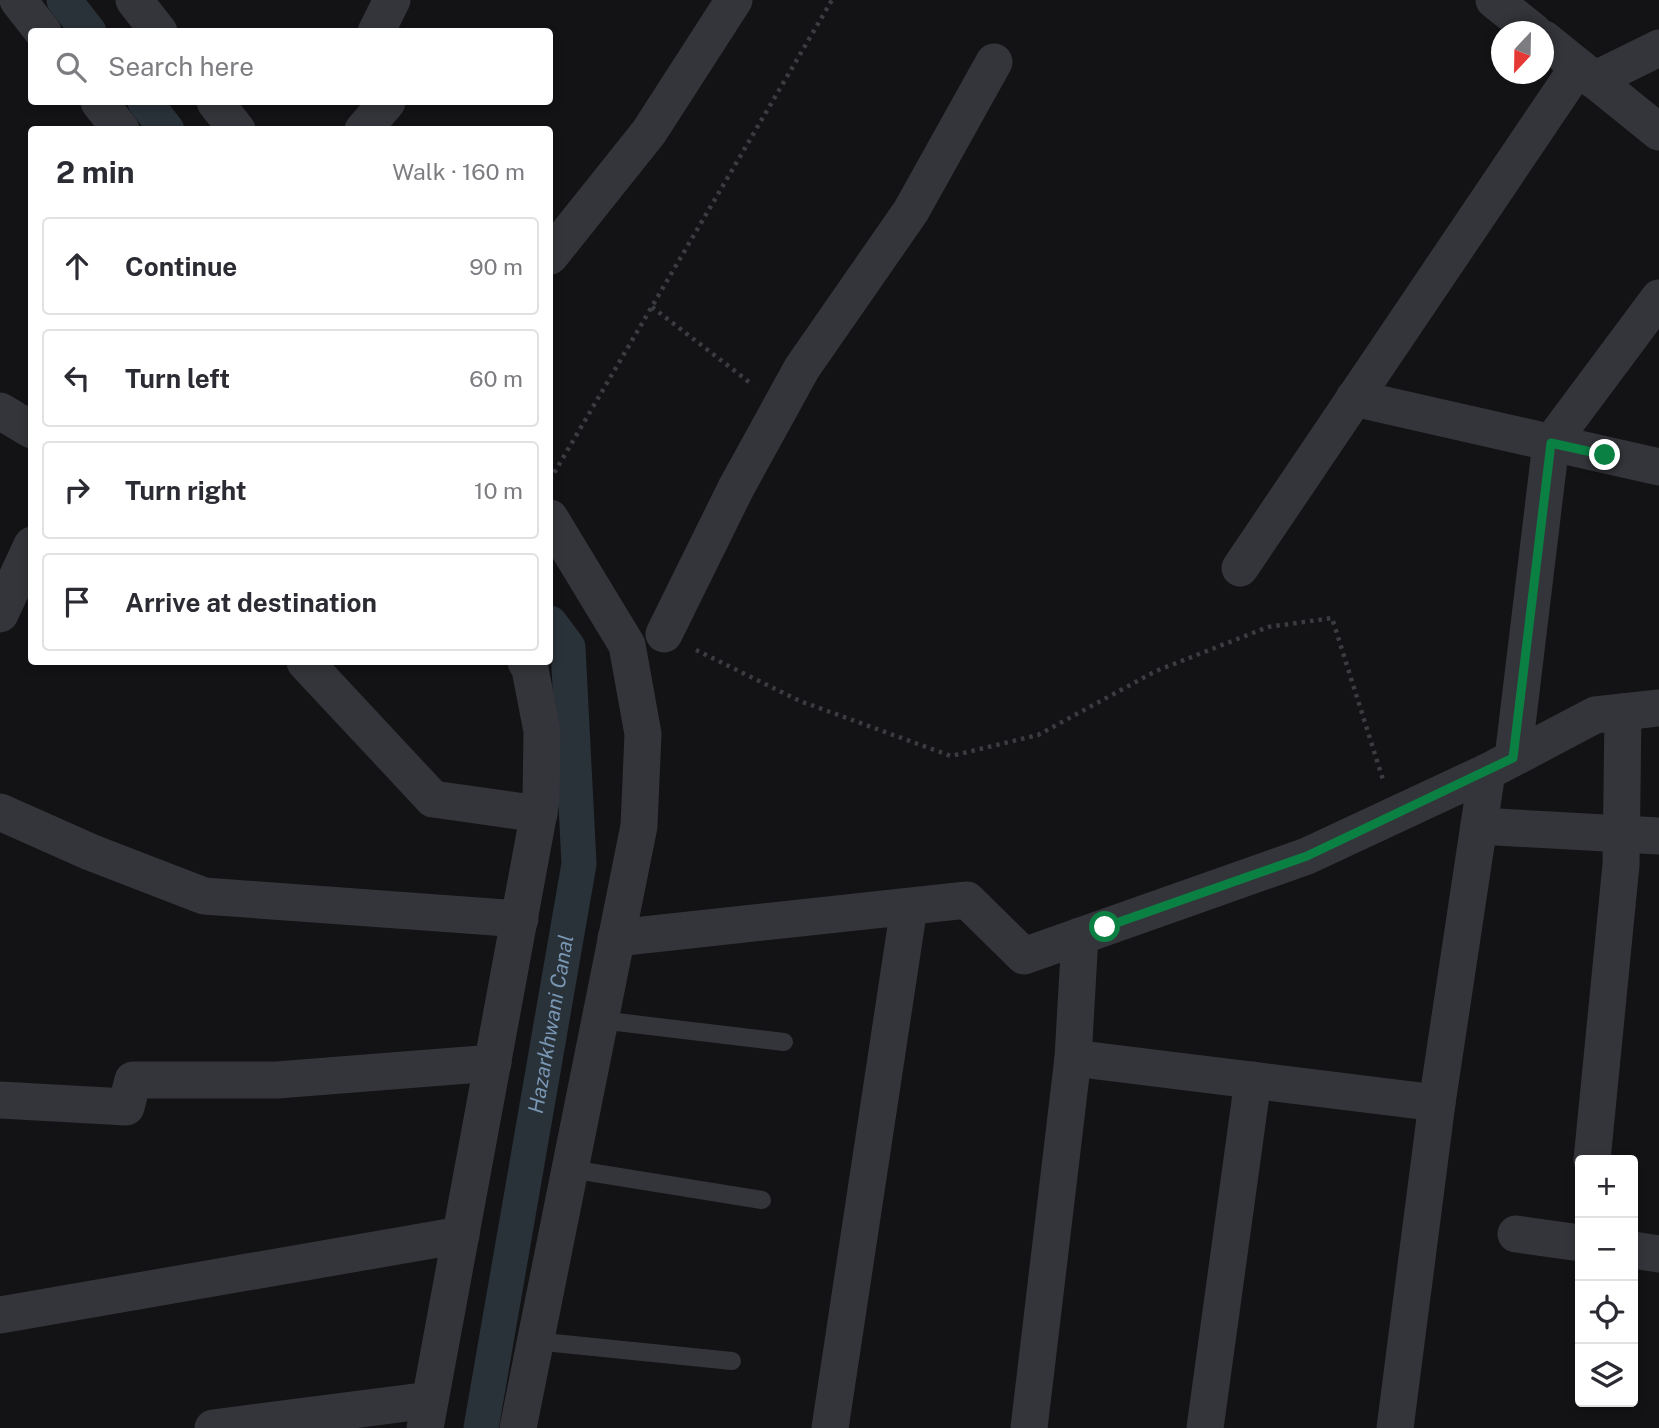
<!DOCTYPE html>
<meta charset="utf-8">
<style>
:root{--surface:#fff;--page:#f2f2f3;--text:#2b2b33;--muted:#7c7c81;--line:#e1e1e2}
body{margin:0;font-family:"Public Sans",sans-serif;background:var(--page);color:var(--text)}
.controls{position:absolute;right:21px;bottom:21px;display:grid;overflow:hidden;border-radius:7px;box-shadow:0 4px 10px #0003}
.controls button{width:63px;height:63px;display:grid;place-items:center;padding:0;border:0;border-bottom:2px solid var(--line);background:var(--surface);color:var(--text);font:35px sans-serif}
.compass{position:absolute;left:1491px;top:21px;width:63px;height:63px;border-radius:50%;background:var(--surface);box-shadow:0 4px 10px #0003;rotate:202deg}
.stop{position:absolute;width:21px;height:21px;margin:-16px;border:5px solid #0b8043;border-radius:50%;background:#fff}
.stop.end{background:#0b8043;border-color:#fff;box-shadow:0 2px 7px #0008}
.list{margin:0;padding:0;list-style:none}
h2{display:flex;justify-content:space-between;align-items:center;height:91px;margin:0;padding:0 28px;font-size:30px}
h2 small{font-size:23px;font-weight:400;color:var(--muted)}
.list li{display:grid;grid-template-columns:46px 1fr auto;gap:21px;align-items:center;box-sizing:border-box;height:98px;margin:0 14px 14px;padding:0 14px;border:2px solid var(--line);border-radius:7px}
.list b{display:block;font-size:26px;white-space:nowrap}
.list em{font-size:23px;font-style:normal;color:var(--muted)}
.icon{flex:none;width:38px;height:38px;fill:none;stroke:currentColor;stroke-width:2;stroke-linecap:round;stroke-linejoin:round}
.map{position:relative;flex:none;width:1659px;height:1428px;overflow:hidden}
.search{position:absolute;background:var(--surface);box-shadow:0 4px 10px #0003;left:28px;top:28px;width:525px;height:77px;display:flex;align-items:center;gap:18px;box-sizing:border-box;padding:0 24px;border-radius:7px;color:var(--muted);font-size:26px}
.panel{position:absolute;background:var(--surface);box-shadow:0 4px 10px #0003;left:28px;top:126px;width:525px;height:539px;border-radius:7px}
.map>svg:first-child{display:block}
.lines{fill:none;stroke-linecap:round;stroke-linejoin:round}
.canal{stroke:#293139;stroke-width:35}
.path{stroke:#3a3c41;stroke-width:4.5;stroke-dasharray:3.5 5;stroke-linecap:butt}
.lane{stroke:#34353a;stroke-width:18}
.street{stroke:#34353a;stroke-width:37}
.route{stroke:#0b8043;stroke-width:9}
.labels{text-anchor:middle;stroke-width:6;stroke-linejoin:round;paint-order:stroke}
.water-label{font-size:21px;font-style:italic;fill:#7997b3;stroke:#0e0e10}
</style>
<div class="map">
<svg width="1659" height="1428" viewBox="0 0 1659 1428">
<rect width="100%" height="100%" fill="#131315"/>
<g class="lines">
<g class="canal">
<path d="M64 0 89 32"/>
<path d="M145 102 167 130"/>
<path id="s1" d="M481 1428 579 864 568 647 550 623"/>
</g>
<g class="path">
<path d="M652 307 753 385"/>
<path d="M550 480 832 0"/>
<path d="M696 650 800 701 951 756 1038 735 1156 671 1268 627 1332 618 1384 783"/>
</g>
<g class="lane">
<path d="M600 1020 784 1042"/>
<path d="M570 1169 762 1200"/>
<path d="M534 1341 732 1361"/>
</g>
<g class="street">
<path d="M18 0 43 32"/>
<path d="M134 0 159 32"/>
<path d="M1494 0 1534 32"/>
<path d="M376 32 392 0"/>
<path d="M1544 39 1659 132"/>
<path d="M1594 80 1659 48"/>
<path d="M99 102 121 130"/>
<path d="M215 102 237 130"/>
<path d="M363 130 387 102"/>
<path d="M550 256 649 132 734 0"/>
<path d="M1354 398 1659 467"/>
<path d="M0 411 32 430"/>
<path d="M1240 568 1578 67"/>
<path d="M0 614 32 545"/>
<path d="M664 634 736 488 802 368 911 211 994 62"/>
<path d="M305 662 433 799 539 814"/>
<path d="M1513 758 1551 443 1659 298"/>
<path d="M0 812 90 852 204 896 520 919"/>
<path d="M1479 826 1659 836"/>
<path d="M616 938 967 900 1024 956 1307 856 1487 772 1595 715 1659 708"/>
<path d="M1073 1058 1437 1103"/>
<path d="M0 1100 126 1107 133 1080H277L493 1063"/>
<path d="M1592 1160 1621 865 1623 712"/>
<path d="M1516 1234 1580 1243"/>
<path d="M1633 1250 1659 1254"/>
<path d="M0 1315 461 1235"/>
<path d="M213 1428 430 1400"/>
<path d="M425 1428 541 801 542 731 530 669 526 662"/>
<path d="M518 1428 639 826 643 734 627 645 550 518"/>
<path d="M830 1428 909 907"/>
<path d="M1029 1428 1073 1058 1080 936"/>
<path d="M1205 1428 1253 1080"/>
<path d="M1395 1428 1437 1103 1487 772"/>
</g>
</g>
<g class="lines">
<path class="route" d="M1105 927 1307 856 1513 758 1551 443 1605 455"/>
</g>
<g class="labels">
<g class="water-label">
<text dy="7" stroke="none"><textPath href="#s1" startOffset="410">Hazarkhwani Canal</textPath></text>
</g>
</g>
</svg>
<div class="controls">
<button>+</button>
<button>−</button>
<button><svg class="icon" aria-label="locate" viewBox="0 0 24 24"><circle cx="12" cy="12" r="6"/><path d="M12 2v4M12 18v4M2 12h4M18 12h4"/></svg></button>
<button><svg class="icon" aria-label="layers" viewBox="0 0 24 24"><path d="M12 4l9 5-9 5-9-5zM3 14l9 5 9-5"/></svg></button>
</div>
<svg class="compass" viewBox="-18 -18 36 36"><path d="M0-13l5 13h-10z" fill="#e53935"/><path d="M0 13l5-13h-10z" fill="#7c7c81"/></svg>
<div class="stop" style="left:1105px;top:927px"></div>
<div class="stop end" style="left:1605px;top:455px"></div>
<div class="search"><svg class="icon" aria-label="search" viewBox="0 0 24 24"><circle cx="10" cy="10" r="6"/><path d="M15 15l6 6"/></svg>Search here</div>
<section class="panel">
<h2>2 min<small>Walk · 160 m</small></h2>
<ul class="list">
<li><svg class="icon" aria-label="ahead" viewBox="0 0 24 24"><path d="M12 20V5M6 11l6-6 6 6"/></svg><div><b>Continue</b></div><em>90 m</em></li>
<li><svg class="icon" aria-label="left" viewBox="0 0 24 24"><path d="M17 20v-9H6M10 6l-5 5 5 5"/></svg><div><b>Turn left</b></div><em>60 m</em></li>
<li><svg class="icon" aria-label="right" viewBox="0 0 24 24"><path d="M7 20v-9h11M14 6l5 5-5 5"/></svg><div><b>Turn right</b></div><em>10 m</em></li>
<li><svg class="icon" aria-label="arrive" viewBox="0 0 24 24"><path d="M6 21V4h12l-3 4 3 4H6"/></svg><div><b>Arrive at destination</b></div></li>
</ul>
</section>
</div>
